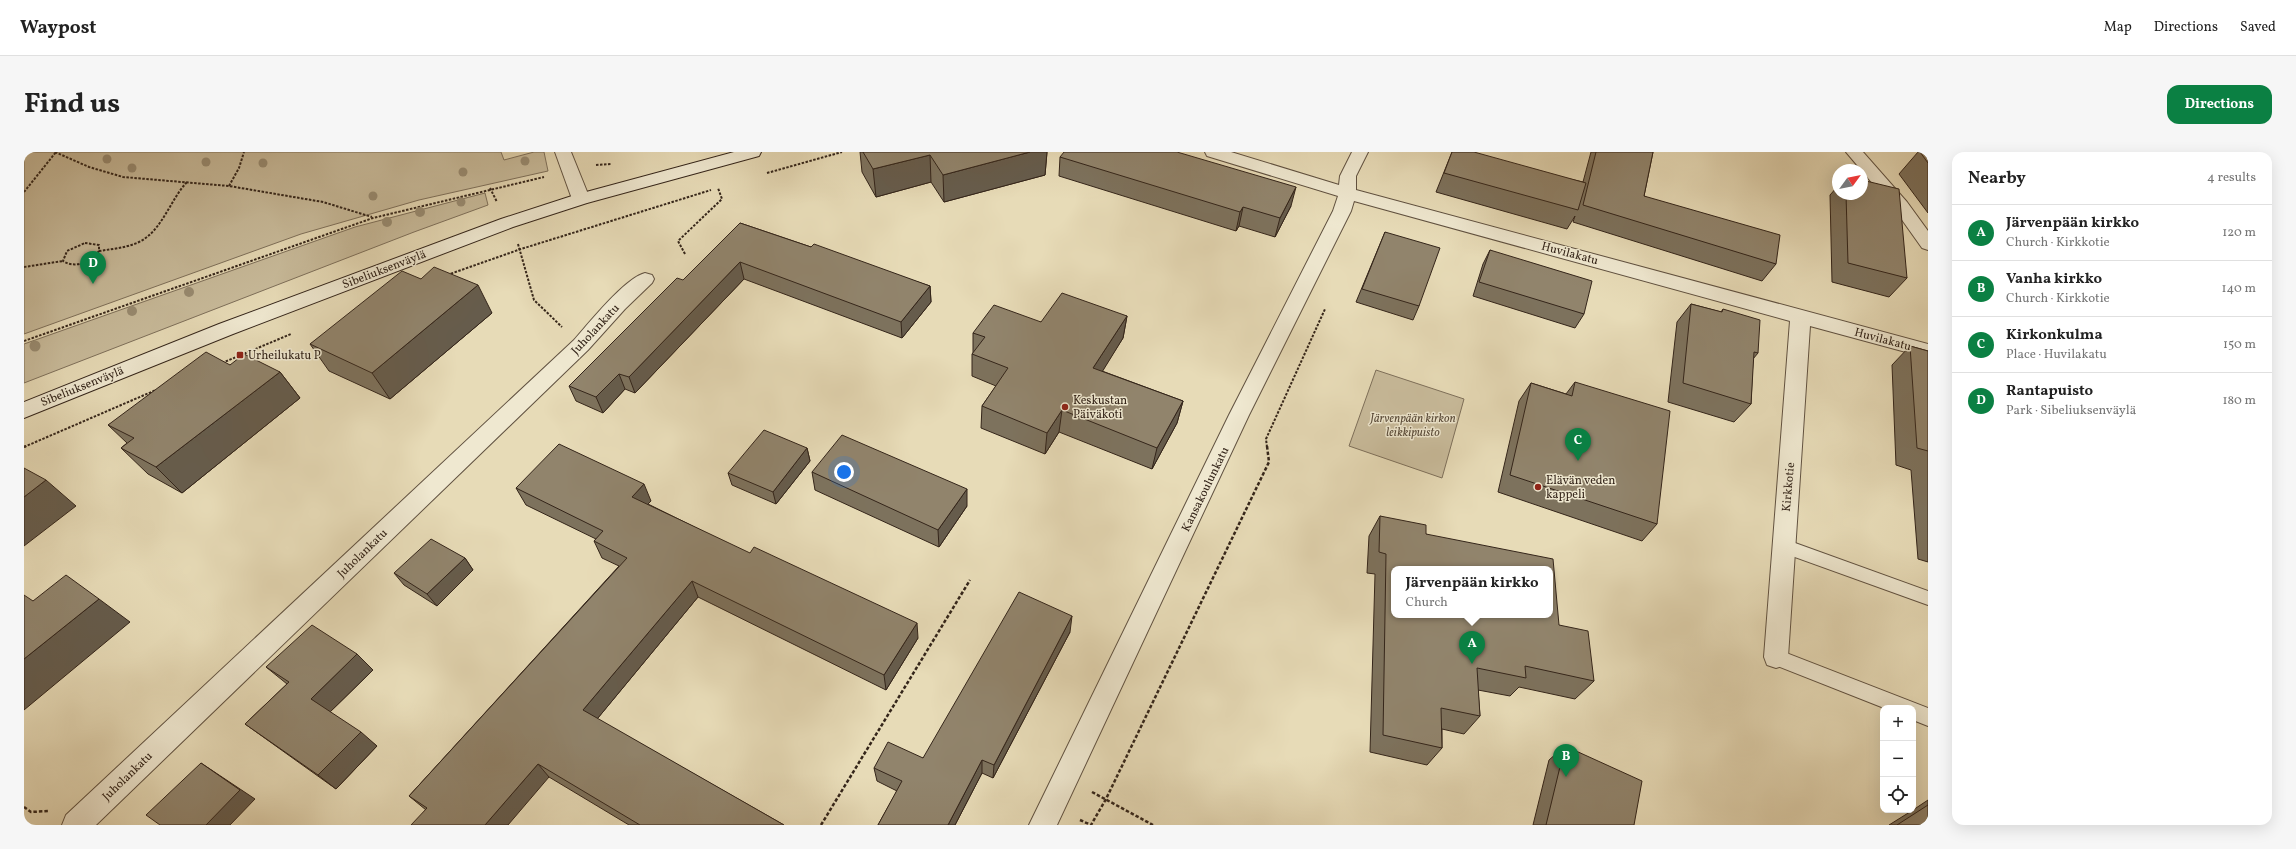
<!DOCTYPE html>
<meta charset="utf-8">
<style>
:root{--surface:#fff;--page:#f6f6f6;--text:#222;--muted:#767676;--line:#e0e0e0;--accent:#0b8043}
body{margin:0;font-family:Vollkorn,serif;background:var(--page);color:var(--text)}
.controls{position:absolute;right:12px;bottom:12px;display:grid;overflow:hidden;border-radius:8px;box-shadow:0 4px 16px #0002}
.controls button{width:36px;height:36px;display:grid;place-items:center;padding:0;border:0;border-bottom:1px solid var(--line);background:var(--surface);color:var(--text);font:20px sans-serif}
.compass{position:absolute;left:1808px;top:12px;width:36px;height:36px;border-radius:50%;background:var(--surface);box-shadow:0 4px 16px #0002;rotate:57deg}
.you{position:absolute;left:820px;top:320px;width:14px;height:14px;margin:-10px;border:3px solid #fff;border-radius:50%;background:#1a73e8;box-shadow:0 0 0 6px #1a73e833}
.badge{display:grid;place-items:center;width:26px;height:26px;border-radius:50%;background:var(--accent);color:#fff;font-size:13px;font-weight:700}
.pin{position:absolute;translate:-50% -33px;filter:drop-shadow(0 1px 2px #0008)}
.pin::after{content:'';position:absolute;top:21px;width:14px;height:12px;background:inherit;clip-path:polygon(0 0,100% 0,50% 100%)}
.popup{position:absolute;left:1367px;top:414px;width:162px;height:52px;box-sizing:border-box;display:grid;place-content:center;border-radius:8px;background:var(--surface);filter:drop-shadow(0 1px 3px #0005);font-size:13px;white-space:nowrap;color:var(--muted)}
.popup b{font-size:15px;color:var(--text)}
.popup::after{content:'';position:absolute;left:50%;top:100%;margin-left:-8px;border:8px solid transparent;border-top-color:var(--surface)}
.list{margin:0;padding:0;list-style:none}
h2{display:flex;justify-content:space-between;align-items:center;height:52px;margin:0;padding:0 16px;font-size:17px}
h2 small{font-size:13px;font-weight:400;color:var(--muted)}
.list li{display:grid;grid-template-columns:26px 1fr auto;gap:12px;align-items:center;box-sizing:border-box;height:56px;padding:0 16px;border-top:1px solid var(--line)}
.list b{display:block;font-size:15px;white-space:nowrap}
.list p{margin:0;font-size:13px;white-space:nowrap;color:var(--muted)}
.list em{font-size:13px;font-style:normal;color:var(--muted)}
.icon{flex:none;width:22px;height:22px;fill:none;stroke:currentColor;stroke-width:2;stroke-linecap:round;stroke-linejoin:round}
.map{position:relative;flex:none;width:1904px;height:673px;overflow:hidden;border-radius:12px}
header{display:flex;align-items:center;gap:24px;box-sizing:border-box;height:56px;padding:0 20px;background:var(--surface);border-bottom:1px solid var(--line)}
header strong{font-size:19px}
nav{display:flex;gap:22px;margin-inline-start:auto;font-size:14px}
.intro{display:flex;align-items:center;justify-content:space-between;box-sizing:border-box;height:96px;padding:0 24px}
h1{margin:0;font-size:28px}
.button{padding:10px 18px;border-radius:12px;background:var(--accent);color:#fff;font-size:14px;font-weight:700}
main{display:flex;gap:24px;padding:0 24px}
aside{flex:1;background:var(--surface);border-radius:12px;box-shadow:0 4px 16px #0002}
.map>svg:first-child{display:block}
.green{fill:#c9bc9c;stroke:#7e705b}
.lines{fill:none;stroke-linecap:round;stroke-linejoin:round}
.service-casing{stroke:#615241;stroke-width:2}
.minor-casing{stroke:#615241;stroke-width:2}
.secondary-casing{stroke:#34251a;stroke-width:2}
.path-far1{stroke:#34251a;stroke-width:2;stroke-dasharray:2.5 1.5;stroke-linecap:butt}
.path{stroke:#34251a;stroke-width:2.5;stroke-dasharray:3.5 2;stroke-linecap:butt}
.service{fill:#efe8d0;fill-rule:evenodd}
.minor{fill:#efe8d0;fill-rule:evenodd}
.secondary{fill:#efe8d0;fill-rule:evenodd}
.tree{fill:#998c72}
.wall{fill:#7d725d;stroke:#34251a}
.shaded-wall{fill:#665c4c;stroke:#34251a}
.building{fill:#91846c;stroke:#34251a;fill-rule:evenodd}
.poi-dot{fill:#8f2418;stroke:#efe8d0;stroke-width:1.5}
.labels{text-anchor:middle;stroke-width:3;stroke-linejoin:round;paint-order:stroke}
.street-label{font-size:12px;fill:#34251a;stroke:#efe8d0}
.poi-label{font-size:12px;fill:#34251a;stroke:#efe8d0;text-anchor:start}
.park-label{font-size:12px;font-style:italic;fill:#594b3a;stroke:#efe8d0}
</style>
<header>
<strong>Waypost</strong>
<nav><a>Map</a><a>Directions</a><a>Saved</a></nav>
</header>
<div class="intro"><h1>Find us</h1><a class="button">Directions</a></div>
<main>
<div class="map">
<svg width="1904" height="673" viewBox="0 0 1904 673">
<rect width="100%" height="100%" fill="#e7dbb7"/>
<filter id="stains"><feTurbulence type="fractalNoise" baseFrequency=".005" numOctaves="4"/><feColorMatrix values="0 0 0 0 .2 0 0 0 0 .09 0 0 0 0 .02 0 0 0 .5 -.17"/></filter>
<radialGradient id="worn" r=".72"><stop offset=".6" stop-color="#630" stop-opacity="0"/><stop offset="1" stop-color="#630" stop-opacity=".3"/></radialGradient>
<g class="green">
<path d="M0 0H477L480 8 510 0H520L524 19 395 48 277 82 0 182Z"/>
<path d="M461 41 464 53 390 80 0 231V192L331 75Z"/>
<path d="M1352 218 1440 247 1418 326 1325 294Z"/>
</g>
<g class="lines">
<g class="service-casing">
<g id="service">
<path d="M1760 387 1904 439V453L1754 399 1752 394 1754 389Z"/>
<path d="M1752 497 1904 556V574L1889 568V556H1860L1746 511 1743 505 1746 499Z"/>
</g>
</g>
<g class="minor-casing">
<g id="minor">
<path d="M531 0H547L566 47 563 51H551L548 47Z"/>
<path d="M1181 0H1207L1315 33 1316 24 1328 0H1344L1332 24V38L1904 192V206L1786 174 1764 505 1761 513 1752 516 1743 513 1740 505 1766 169 1330 49 1327 59 1225 263 1033 673H1005L1205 263 1309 59 1314 44 1183 4Z"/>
<path d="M1822 0H1839L1883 50 1904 79V98L1898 96 1871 58Z"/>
<path d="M621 121 628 123 630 127 628 131 601 157 564 198 72 673H38L42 663 550 188C565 171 601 126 621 121Z"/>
</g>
</g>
<g class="secondary-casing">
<path id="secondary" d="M710 0H737L735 4 563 51 489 75 209 182 0 266V250L195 172 477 67 551 43Z"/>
</g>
<g class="path-far1">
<path d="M31 0 65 15 99 25 205 34 299 50 348 65"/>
<path d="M572 13 587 12"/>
<path d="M743 21 818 0"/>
<path d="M205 34 215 16 220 0"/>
<path d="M466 36 473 50"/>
<path d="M0 40 32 0"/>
<path d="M61 91 75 93V99C66 110 52 117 39 109L43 99Z"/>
<path d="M494 92 510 148 538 175"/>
<path d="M75 99C88 97 102 96 115 90 138 79 146 48 163 30"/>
<path d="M661 102 654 89 698 47 694 36"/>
<path d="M0 115 39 109"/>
<path d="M423 123 497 97 687 38"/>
<path d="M0 189 349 66 520 25"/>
<path d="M198 211 267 182"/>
<path d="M0 295 132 238"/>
<path d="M1243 295 1242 287 1301 157"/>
</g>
<g class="path">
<path d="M0 295 2 294"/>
<path d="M1068 640 1129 673"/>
<path d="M0 655 7 660 25 659"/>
<path d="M1056 668 1067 673 1082 647 1245 310 1243 294"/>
<path d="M797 673 946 428"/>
</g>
<use href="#service" class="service"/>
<use href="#minor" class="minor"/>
<use href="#secondary" class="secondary"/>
</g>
<g class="tree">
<circle cx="83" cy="7" r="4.5"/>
<circle cx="501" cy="9" r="4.5"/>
<circle cx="182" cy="10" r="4.5"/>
<circle cx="239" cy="11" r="4.5"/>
<circle cx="108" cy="16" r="4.5"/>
<circle cx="439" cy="20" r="4.5"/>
<circle cx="349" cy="44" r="4.5"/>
<circle cx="437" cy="50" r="4.5"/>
<circle cx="396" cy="60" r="5"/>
<circle cx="363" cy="70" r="5"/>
<circle cx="165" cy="140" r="5"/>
<circle cx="108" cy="159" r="5"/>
<circle cx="11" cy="194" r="5.5"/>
</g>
<g class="wall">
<path d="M836 0H1023L1021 23 920 50 907 30 852 45 838 20Z"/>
<path d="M1428 0 1559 30 1567 0H1629L1620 44 1752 112 1738 129 1549 70 1551 64 1543 77 1412 40Z"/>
<path d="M1894 0H1904V61L1875 22Z"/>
<path d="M1036 5 1267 54 1251 85 1215 74 1212 79 1035 24Z"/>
<path d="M1814 34V42H1838L1883 126 1865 145 1808 130 1806 43Z"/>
<path d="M716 71 787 95 906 134 907 150 878 186 720 127 611 241 601 237 579 261 552 249 545 234 659 128Z"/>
<path d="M1361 80 1395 154 1389 168 1332 150Z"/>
<path d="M1466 98 1560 162 1551 176 1449 144 1459 112Z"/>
<path d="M397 127 468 161 366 247 305 219 286 192Z"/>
<path d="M1667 152 1697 160 1699 157 1734 201 1729 207 1727 252 1710 270 1644 250 1653 170Z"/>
<path d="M1103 164 1099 186 1078 219 1159 249 1153 271 1128 317 1035 280 1021 302 957 276 958 254 972 234 948 224V202L949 201V181L1017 170Z"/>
<path d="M1886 194 1904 199V410L1894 407 1887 318 1872 313 1868 213Z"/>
<path d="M206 213 256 220 276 246 158 341 124 322 97 296 103 291 84 273Z"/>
<path d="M1551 230 1633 372 1618 389 1474 340 1495 249 1507 231 1542 242Z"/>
<path d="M783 296 786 309 752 352 708 333 704 321Z"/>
<path d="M788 320 943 354 915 395 791 338Z"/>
<path d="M492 336 627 349 624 352 894 486 862 538 674 445 573 567 760 673H605L525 625 402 658 385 644 595 414 578 406 570 389 572 387 502 353Z"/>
<path d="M1356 364 1402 382 1535 473 1570 529 1551 547 1495 535 1486 544 1454 538 1456 564 1440 582 1418 577V596L1403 613 1346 600 1351 422 1343 421 1345 384Z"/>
<path d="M441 406 449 418 413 454 380 433 370 421Z"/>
<path d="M1046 480 969 626 958 621 931 673H854L873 639 853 629 850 616 899 606Z"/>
<path d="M333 502 349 518 306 560 353 594 312 637 221 572 263 532 242 515Z"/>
<path d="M1541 594 1610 673H1509L1525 608Z"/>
<path d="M1904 648V673H1865L1889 658Z"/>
</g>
<g class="shaded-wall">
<path d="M1006 0H1023L1021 23 920 50 919 23Z"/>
<path d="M906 3 907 30 852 45 849 17Z"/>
<path d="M1272 35 1267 54 1251 85 1256 66Z"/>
<path d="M1219 55 1215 74 1212 79 1216 60Z"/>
<path d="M716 110 720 127 611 241 605 225Z"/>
<path d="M454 133 468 161 366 247 348 221Z"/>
<path d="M906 134 907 150 878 186 877 170Z"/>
<path d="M1103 164 1099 186 1067 238 1069 216Z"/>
<path d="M256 220 276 246 158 341 132 315Z"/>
<path d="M595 222 601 237 579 261 572 245Z"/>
<path d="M1159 249 1153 271 1128 317 1133 296Z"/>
<path d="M1038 258 1035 280 1021 302 1023 281Z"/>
<path d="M783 296 786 309 752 352 749 340Z"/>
<path d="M22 328 52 354 0 394V345Z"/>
<path d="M620 332 627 349 615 361 608 345Z"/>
<path d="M943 337V354L915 395 914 378Z"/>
<path d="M441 406 449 418 413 454 403 442Z"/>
<path d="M668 429 674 445 569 572 559 558Z"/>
<path d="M75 447 106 470 0 558V507Z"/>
<path d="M1048 464 1046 480 969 626 970 613Z"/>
<path d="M893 471 894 486 862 538 860 523Z"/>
<path d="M333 502 349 518 304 562 287 547Z"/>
<path d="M337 580 353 594 312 637 294 623Z"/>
<path d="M958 608V621L931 673H924Z"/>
<path d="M177 611 231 647 206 673H182Z"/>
<path d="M514 612 525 625 484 673H461Z"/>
</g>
<g class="building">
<path d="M839 0H1006L919 23 906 3 849 17Z"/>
<path d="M1040 0H1153L1272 35 1256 66 1219 55 1216 60 1036 5Z"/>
<path d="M1428 0H1450L1562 31 1554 58 1420 21Z"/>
<path d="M1572 0H1629L1620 44 1756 83 1752 112 1559 53Z"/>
<path d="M1896 0H1904V11Z"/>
<path d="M1838 28 1875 37 1883 126 1824 111 1822 42H1838Z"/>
<path d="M716 71 787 95 790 92 906 134 877 170 716 110 605 225 595 222 572 245 545 234 653 126 659 128Z"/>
<path d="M1361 80 1416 96 1395 154 1338 137Z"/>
<path d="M1466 98 1568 129 1560 162 1455 130Z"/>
<path d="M410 115 454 133 348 221 286 192 378 119 397 127Z"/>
<path d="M1038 141 1103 164 1069 216 1159 249 1133 296 1038 258 1023 281 958 254 984 216 948 202 961 185 949 181 970 153 1017 170Z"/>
<path d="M1667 152 1698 160 1699 157 1736 168 1734 201 1730 200 1727 252 1659 231Z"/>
<path d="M1886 194 1904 199V299L1893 296Z"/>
<path d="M182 200 206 213 220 202 256 220 132 315 97 296 110 286 84 273Z"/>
<path d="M1551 230 1646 259 1633 372 1486 323 1507 231 1548 244Z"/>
<path d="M740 278 783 296 749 340 704 321Z"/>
<path d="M818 283 943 337 914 378 788 320Z"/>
<path d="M535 292 620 332 608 345 726 401 730 395 893 471 860 523 668 429 559 558 760 673H616L514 612 461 673H387L403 656 385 644 603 406 570 389 579 379 492 336Z"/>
<path d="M0 316 22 328 0 345Z"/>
<path d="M1356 364 1402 373V382L1529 407 1535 473 1564 479 1570 529 1501 514 1502 526 1453 516 1456 564 1417 556 1418 596 1359 583 1362 402 1355 400ZM1370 417H1526V463H1370Z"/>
<path d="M407 387 441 406 403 442 370 421Z"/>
<path d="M42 423 75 447 0 507V443L9 449Z"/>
<path d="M995 440 1048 464 970 613 958 608 924 673H854L878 629 850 616 864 590 899 606Z"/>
<path d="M288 473 333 502 287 547 337 580 294 623 221 572 265 530 242 515Z"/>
<path d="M1541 594 1618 629 1610 673H1522Z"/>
<path d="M177 611 216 638 182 673H136L122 663Z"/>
<path d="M1904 653V673H1873Z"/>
</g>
<g class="poi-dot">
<rect x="212" y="199" width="8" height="8" rx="2"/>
<circle cx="1041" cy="255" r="4"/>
<circle cx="1514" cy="335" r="4"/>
</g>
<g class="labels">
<g class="street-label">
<text transform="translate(1546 101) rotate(15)" y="4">Huvilakatu</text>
<text transform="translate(360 117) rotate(-21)" y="4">Sibeliuksenväylä</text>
<text transform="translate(571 177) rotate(-47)" y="4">Juholankatu</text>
<text transform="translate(1859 187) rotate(15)" y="4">Huvilakatu</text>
<text transform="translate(58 234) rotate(-22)" y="4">Sibeliuksenväylä</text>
<text transform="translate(1764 335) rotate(-85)" y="4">Kirkkotie</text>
<text transform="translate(1181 337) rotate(-64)" y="4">Kansakoulunkatu</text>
<text transform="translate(338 401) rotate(-44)" y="4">Juholankatu</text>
<text transform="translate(103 624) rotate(-44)" y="4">Juholankatu</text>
</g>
<g class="poi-label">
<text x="224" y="207">Urheilukatu P</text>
<text x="1049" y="252">Keskustan<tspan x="1049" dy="14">Päiväkoti</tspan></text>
<text x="1522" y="332">Elävän veden<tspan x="1522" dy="14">kappeli</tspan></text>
</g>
<g class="park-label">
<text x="1389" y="270">Järvenpään kirkon<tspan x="1389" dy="14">leikkipuisto</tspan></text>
</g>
</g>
<rect width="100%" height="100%" filter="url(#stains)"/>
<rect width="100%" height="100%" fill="url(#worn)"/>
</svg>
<div class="controls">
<button>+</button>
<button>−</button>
<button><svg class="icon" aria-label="locate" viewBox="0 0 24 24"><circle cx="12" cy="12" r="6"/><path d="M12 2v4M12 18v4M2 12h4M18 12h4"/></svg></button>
</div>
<svg class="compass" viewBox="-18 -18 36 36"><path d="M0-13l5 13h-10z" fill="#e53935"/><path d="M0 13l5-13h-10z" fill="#767676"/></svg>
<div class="you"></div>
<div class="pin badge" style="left:1448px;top:512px">A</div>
<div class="popup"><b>Järvenpään kirkko</b>Church</div>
<div class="pin badge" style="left:1542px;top:625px">B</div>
<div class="pin badge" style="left:1554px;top:309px">C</div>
<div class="pin badge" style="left:69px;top:132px">D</div>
</div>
<aside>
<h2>Nearby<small>4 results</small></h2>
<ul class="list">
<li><span class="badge">A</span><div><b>Järvenpään kirkko</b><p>Church · Kirkkotie</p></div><em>120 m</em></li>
<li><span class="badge">B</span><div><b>Vanha kirkko</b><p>Church · Kirkkotie</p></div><em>140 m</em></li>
<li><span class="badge">C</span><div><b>Kirkonkulma</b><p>Place · Huvilakatu</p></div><em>150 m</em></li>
<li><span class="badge">D</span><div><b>Rantapuisto</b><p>Park · Sibeliuksenväylä</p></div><em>180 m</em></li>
</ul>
</aside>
</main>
